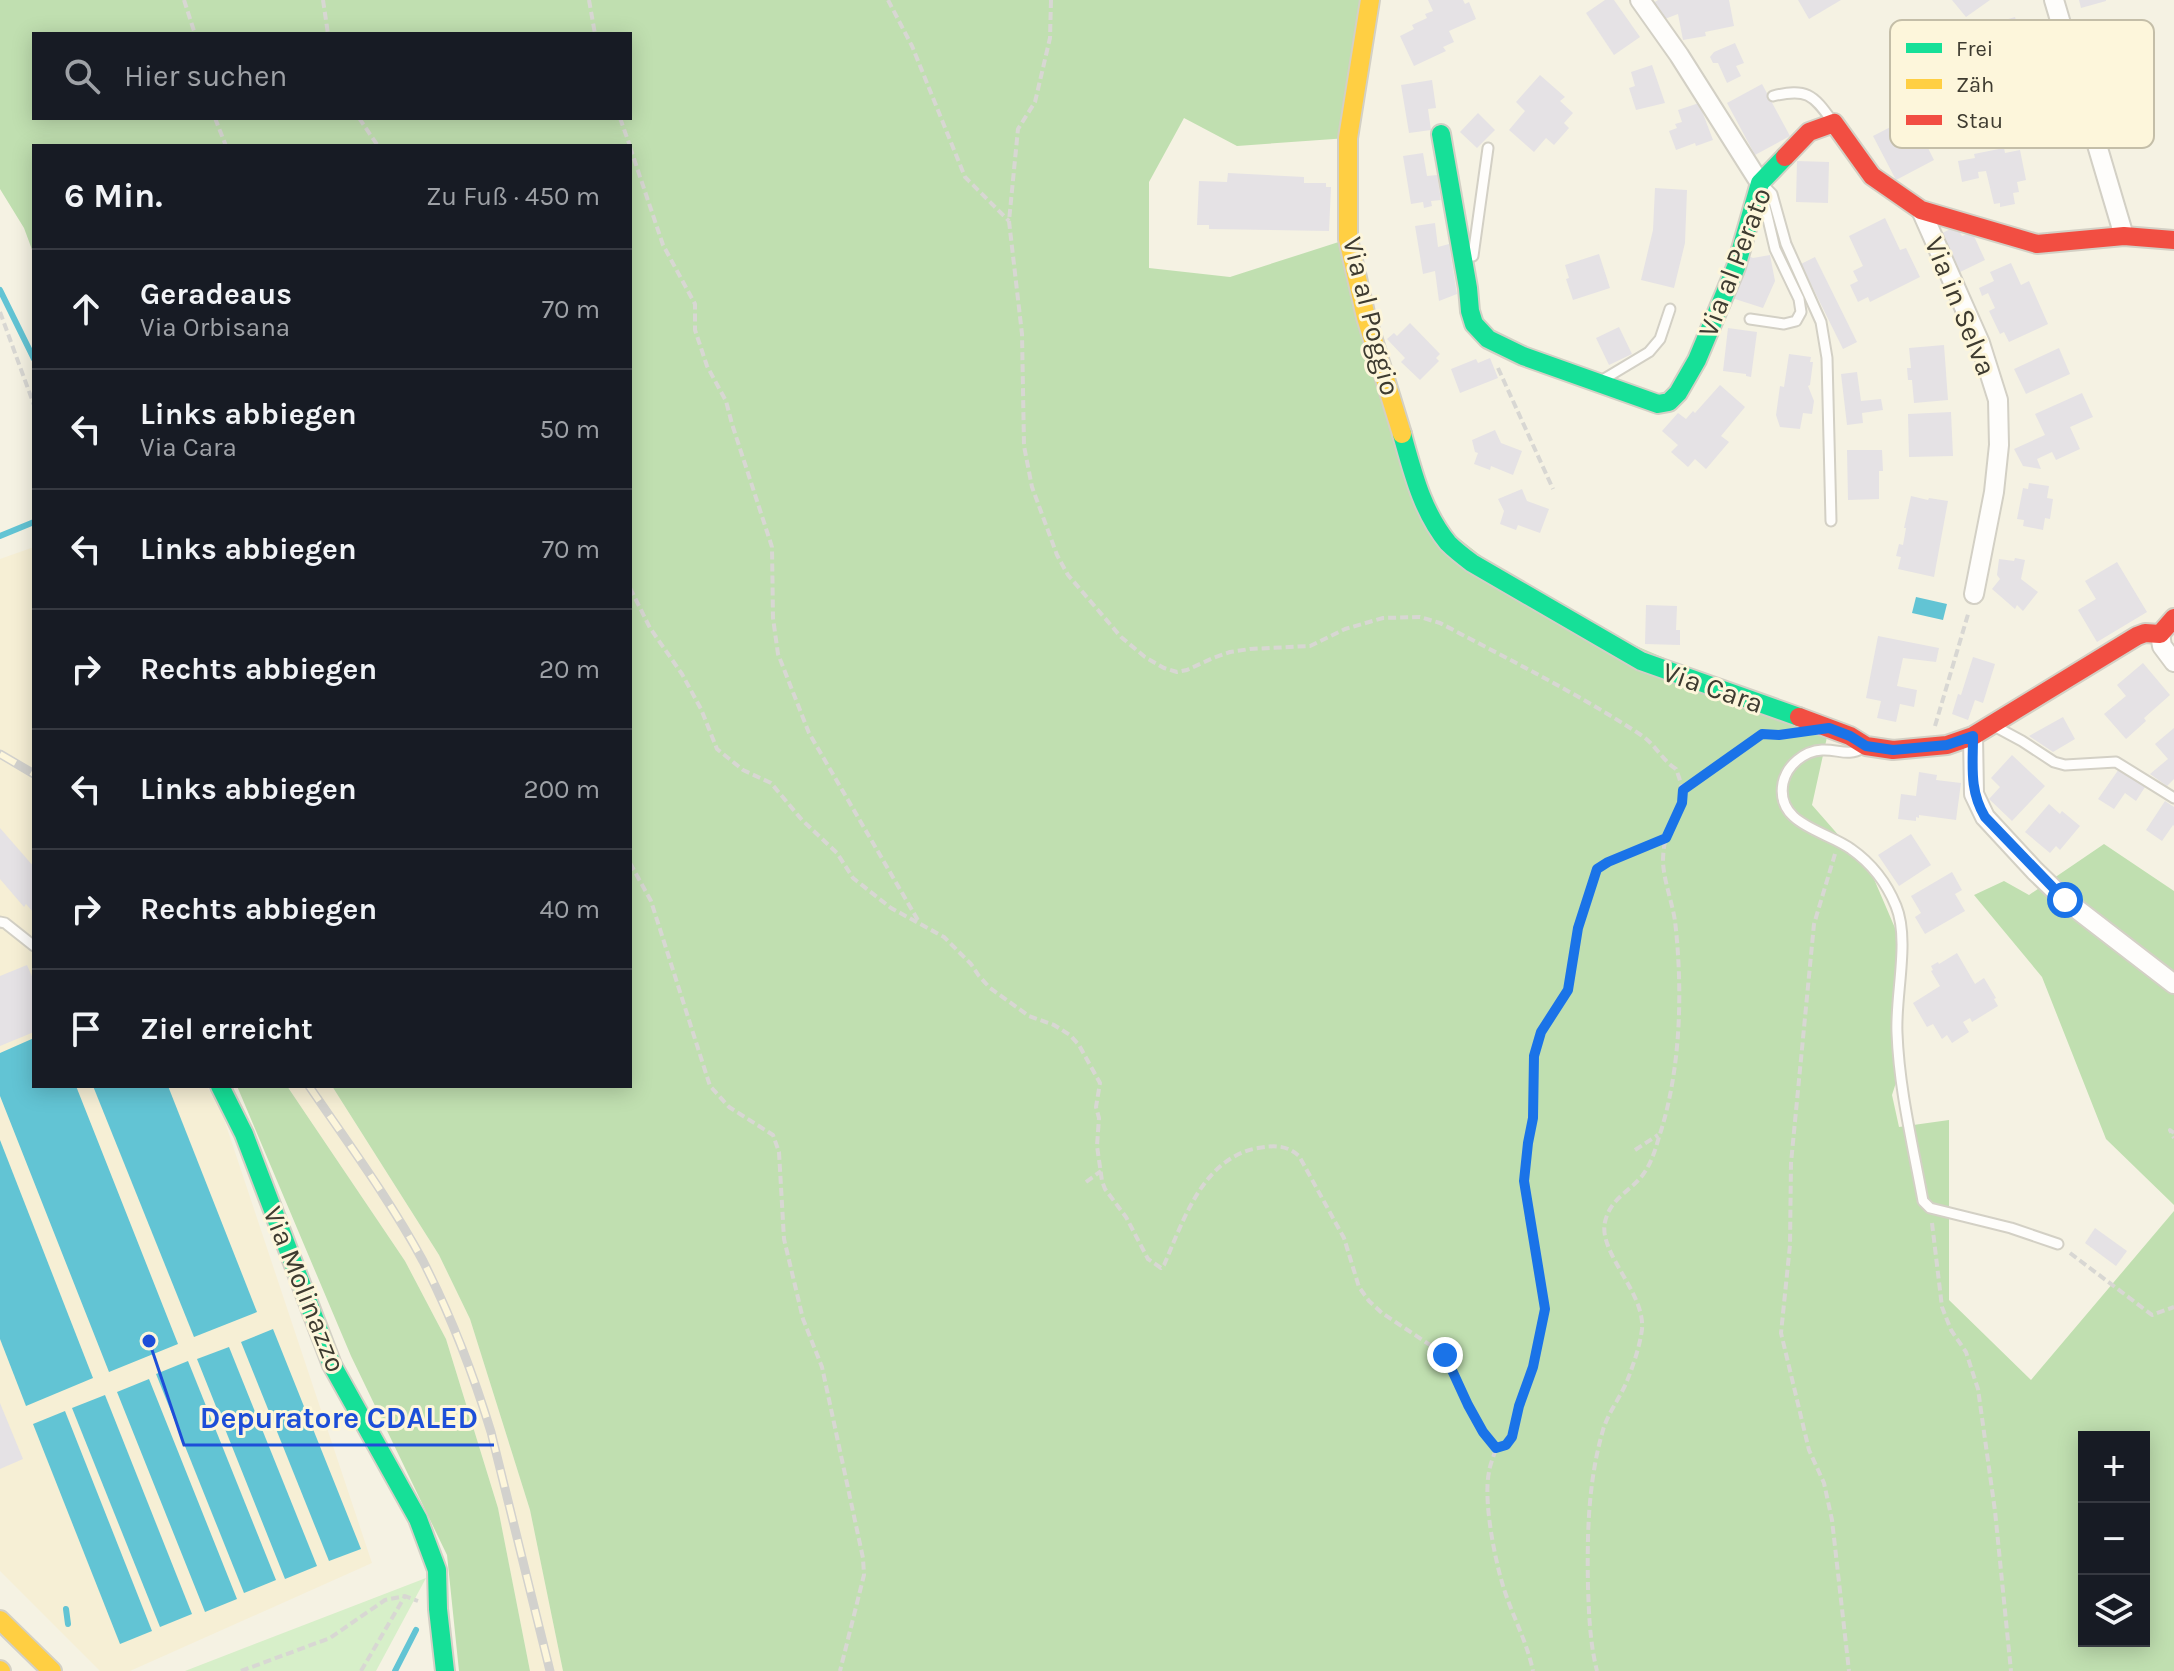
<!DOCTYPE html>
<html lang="de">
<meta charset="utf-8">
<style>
:root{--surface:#171b24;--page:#242831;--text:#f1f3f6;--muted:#9ea1a6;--line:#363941}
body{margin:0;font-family:Karla,sans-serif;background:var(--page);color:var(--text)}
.controls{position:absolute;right:24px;bottom:24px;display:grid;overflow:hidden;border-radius:0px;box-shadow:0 4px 20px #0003}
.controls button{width:72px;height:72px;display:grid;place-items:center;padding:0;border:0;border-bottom:2px solid var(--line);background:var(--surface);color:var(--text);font:40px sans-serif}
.stop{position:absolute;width:24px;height:24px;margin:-18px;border:6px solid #1a73e8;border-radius:50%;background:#fff}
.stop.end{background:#1a73e8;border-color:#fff;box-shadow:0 2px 8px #0008}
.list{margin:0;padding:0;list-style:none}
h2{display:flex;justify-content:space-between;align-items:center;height:104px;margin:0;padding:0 32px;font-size:34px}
h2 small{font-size:26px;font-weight:400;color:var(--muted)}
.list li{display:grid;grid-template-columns:52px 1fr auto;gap:24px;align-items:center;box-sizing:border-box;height:120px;padding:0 32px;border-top:2px solid var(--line)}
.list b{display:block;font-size:30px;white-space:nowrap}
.list p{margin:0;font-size:26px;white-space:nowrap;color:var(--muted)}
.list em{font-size:26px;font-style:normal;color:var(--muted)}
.icon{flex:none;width:44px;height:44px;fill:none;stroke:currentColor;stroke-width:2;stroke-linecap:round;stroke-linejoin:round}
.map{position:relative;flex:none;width:2174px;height:1671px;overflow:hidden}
.search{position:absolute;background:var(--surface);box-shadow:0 4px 20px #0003;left:32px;top:32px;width:600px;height:88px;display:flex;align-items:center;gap:20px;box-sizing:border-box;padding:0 28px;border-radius:0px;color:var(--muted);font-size:30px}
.panel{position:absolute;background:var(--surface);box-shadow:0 4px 20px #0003;left:32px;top:144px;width:600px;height:944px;border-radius:0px}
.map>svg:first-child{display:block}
.built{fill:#f6efd5}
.green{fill:#d7efc9}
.forest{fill:#c0dfb0;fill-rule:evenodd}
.water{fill:#62c4d4}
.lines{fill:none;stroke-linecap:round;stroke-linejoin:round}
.stream{stroke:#62c4d4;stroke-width:6}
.building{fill:#e5e2e5}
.lane-casing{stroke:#d3d0c5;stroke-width:13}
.street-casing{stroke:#d3d0c5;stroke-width:22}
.fast-casing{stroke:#d3d0c5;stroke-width:22}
.slow-casing{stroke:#d3d0c5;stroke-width:22}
.jam-casing{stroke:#d3d0c5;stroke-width:22}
.path{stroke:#d8d7d3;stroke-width:4;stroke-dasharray:8 4;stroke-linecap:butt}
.lane{stroke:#fefdfb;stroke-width:9}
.street{stroke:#fefdfb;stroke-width:18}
.fast{stroke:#16e098;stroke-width:18}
.slow{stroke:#ffcf43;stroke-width:18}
.jam{stroke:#f24e42;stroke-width:18}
.rail-casing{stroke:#d2d1cd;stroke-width:9}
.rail{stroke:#fdf6db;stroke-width:6;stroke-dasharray:18;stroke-linecap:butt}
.route{stroke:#1a73e8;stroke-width:10}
.labels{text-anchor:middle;stroke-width:6;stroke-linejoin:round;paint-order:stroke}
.street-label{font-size:28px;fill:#3e3b30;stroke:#fdf6db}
.key{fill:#fdf6db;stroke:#c4bea8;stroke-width:2}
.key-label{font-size:22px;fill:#3e3b30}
.leader{fill:none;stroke:#1d4ed8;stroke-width:3}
.callout-dot{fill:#1d4ed8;stroke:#fdf6db;stroke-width:3}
.callout-label{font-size:30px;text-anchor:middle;font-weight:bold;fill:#1d4ed8;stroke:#fdf6db;stroke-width:6;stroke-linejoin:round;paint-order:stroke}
</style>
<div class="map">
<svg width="2174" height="1671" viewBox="0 0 2174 1671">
<rect width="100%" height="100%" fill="#f5f2e3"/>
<g class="built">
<path d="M34 547V1086H207L224 1119 372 1563 130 1671H100L0 1571V559Z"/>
<path d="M287 1086H332L439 1255 470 1319 530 1510 563 1671H530L498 1508 446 1339 405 1261Z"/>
</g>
<path class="green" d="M426 1578 376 1671H185Z"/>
<g class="forest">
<path d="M0 0H1370L1348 138 1237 146 1184 118 1149 182V268L1230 277 1348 239 1428 514 1547 608 1829 728 1812 805 1848 846 1868 865 1901 942 1900 1070 1892 1095 1899 1127 1949 1120V1300L2031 1380 2174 1211V1671H563L530 1510 470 1319 439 1255 332 1086H630V146H34V255L24 228 0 189ZM34 34H630V118H34ZM2084 1437H2144V1641H2084Z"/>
<path d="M2104 844 2174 891V1205L2106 1139 2042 977 1974 895 2004 881 2029 895Z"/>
<path d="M237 1086H287L405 1261 446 1339 498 1508 530 1671H459L447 1555 351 1356Z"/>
</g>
<g class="water">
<path d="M1916 597 1947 604 1943 620 1912 613Z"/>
<path d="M34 1038V1086H76L178 1344 109 1372 0 1096V1053Z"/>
<path d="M93 1086H168L257 1312 194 1337Z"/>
<path d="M0 1140 93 1378 26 1406 0 1339Z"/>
<path d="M273 1329 361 1549 329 1561 241 1342Z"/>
<path d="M229 1347 317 1566 285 1579 197 1359Z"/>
<path d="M188 1361 276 1580 244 1593 156 1374Z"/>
<path d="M149 1379 237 1599 205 1612 117 1392Z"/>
<path d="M105 1395 192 1614 160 1627 72 1408Z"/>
<path d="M65 1411 152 1631 120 1644 33 1424Z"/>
</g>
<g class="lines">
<g class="stream">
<path d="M0 290 34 359"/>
<path d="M0 536 34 522"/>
<path d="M66 1609 68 1624"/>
<path d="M395 1671 416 1630"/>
</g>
</g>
<g class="building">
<path d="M1428 0H1463L1465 4 1469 2 1476 19 1449 31 1454 42 1443 47 1446 51 1414 66 1400 36 1414 29 1412 25 1427 18 1425 14 1433 11Z"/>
<path d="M1605 0H1614L1640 37 1614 55 1586 13Z"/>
<path d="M1658 0H1729L1734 26 1705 32 1706 36 1683 40 1678 14 1662 20 1650 5Z"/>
<path d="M1798 0H1841L1809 19Z"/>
<path d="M1952 0H1990L1966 17Z"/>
<path d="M2079 0H2106V1L2081 8Z"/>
<path d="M2015 17 2026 53 2021 54 2026 71 2003 78 1998 61 1995 62 1985 26Z"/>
<path d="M1735 43 1744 63 1736 66 1741 76 1727 83 1718 63H1713L1710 57 1714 52Z"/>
<path d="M1652 65 1665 103 1636 110 1629 88 1635 86 1631 72Z"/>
<path d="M1540 75 1565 97 1560 101 1573 113 1564 123 1569 128 1554 145 1546 138 1534 152 1509 130 1525 111 1516 102Z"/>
<path d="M1432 80 1436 108 1428 109 1431 130 1409 133 1401 85Z"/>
<path d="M1762 84 1790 136 1755 155 1727 103Z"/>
<path d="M1699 103 1713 140 1696 146 1695 143 1676 150 1669 131 1677 128 1675 124 1682 122 1678 110Z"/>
<path d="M1478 113 1495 130 1477 148 1460 132Z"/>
<path d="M1912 116 1934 160 1896 180 1873 136Z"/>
<path d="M2004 148 2005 153 2020 150 2026 180 2017 182 2019 192 2013 193 2015 204 2000 207V203L1994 204 1986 171 1978 172 1979 178 1962 182 1958 161 1975 158 1974 154Z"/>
<path d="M1423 153 1427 176 1437 175 1441 200 1431 201 1432 206 1424 208 1423 202 1411 204 1403 156Z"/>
<path d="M1797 161 1829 162 1828 203 1796 202Z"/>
<path d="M1228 173 1304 177V183H1326V187H1331L1329 231 1209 229V225H1197L1199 181 1227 182Z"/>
<path d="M1655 188 1687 190 1685 243 1674 288 1641 280 1653 230Z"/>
<path d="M1885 218 1900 250 1906 248 1920 277 1870 302 1868 297 1858 302 1850 285 1858 281 1853 271 1863 266 1849 236Z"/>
<path d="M1435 223 1438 247 1449 244 1457 294 1439 301 1435 271 1423 274 1415 226Z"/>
<path d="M1957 226 1962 236 1972 232 1985 260 1958 273 1940 234Z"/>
<path d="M1599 254 1610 288 1573 300 1566 279 1569 278 1565 265Z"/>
<path d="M1744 254 1753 258 1770 255 1775 281 1763 308 1732 298Z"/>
<path d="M1815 257 1857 342 1843 349 1801 264Z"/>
<path d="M2011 263 2021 285 2029 281 2048 324 2009 342 2004 332 2000 334 1989 311 1995 308 1988 293 1982 296 1979 288 1994 281 1990 272Z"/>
<path d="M1410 323 1440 354 1436 358 1439 361 1420 380 1401 362 1405 358 1387 339 1394 333 1397 336Z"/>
<path d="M1619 327 1632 354 1609 365 1596 338Z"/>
<path d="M1728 328 1757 332 1751 377 1746 376V374L1723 371Z"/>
<path d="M1944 345 1948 400 1914 403 1912 380H1908L1907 368H1911L1909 348Z"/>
<path d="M2059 348 2070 374 2026 394 2014 369Z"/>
<path d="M1789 354 1811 357 1810 362H1813L1810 385 1808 386 1814 401 1812 414 1803 413 1800 429 1780 427 1776 415 1780 386 1784 387Z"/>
<path d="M1490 358 1498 378 1460 393 1451 369 1476 359 1478 363Z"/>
<path d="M1857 372 1861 401 1881 399 1883 410 1862 413 1863 423 1847 425 1841 374Z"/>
<path d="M1720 385 1745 407 1721 436 1729 442 1706 469 1695 459 1688 467 1671 452 1678 445 1662 431 1678 413 1686 419 1693 411 1695 413Z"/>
<path d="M2082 393 2093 417 2070 427 2080 449 2056 460 2052 452 2037 459 2041 469 2023 466 2014 449 2045 435 2035 414Z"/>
<path d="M1951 412 1953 456 1909 457 1908 414Z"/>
<path d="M1495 430 1501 443 1522 451 1513 475 1491 466 1490 470 1474 464 1478 453 1475 452 1472 440Z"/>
<path d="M1847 450H1882L1883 471H1879V499L1848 500Z"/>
<path d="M2029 483 2049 486 2047 498 2053 499 2050 519 2045 518 2043 530 2023 526 2024 520 2017 519 2023 488 2028 489Z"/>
<path d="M1522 489 1527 501 1549 509 1540 533 1518 525 1516 530 1500 524 1504 511 1498 499Z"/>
<path d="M1911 496 1928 500 1929 498 1948 501 1934 577 1898 569 1901 557 1896 556 1899 544 1903 545 1906 528H1904Z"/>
<path d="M2015 558 2025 560 2021 579 2038 592 2023 611 2017 605 2015 609 1992 589 2000 579 1997 575 1999 559 2014 561Z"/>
<path d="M2117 562 2147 612 2097 642 2078 610 2096 599 2085 581Z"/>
<path d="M1646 605 1677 606 1676 630H1680V645L1645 644Z"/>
<path d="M1878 636 1939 648 1936 662 1903 658 1897 686 1917 690 1914 707 1900 704 1896 722 1877 718 1881 701 1866 698Z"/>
<path d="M1973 657 1995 664 1983 703 1975 700 1968 720 1952 714 1958 694 1961 695Z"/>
<path d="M2143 663 2170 695 2144 718 2146 721 2126 739 2104 714 2126 696 2117 685Z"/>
<path d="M2063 717 2075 739 2053 752 2029 736Z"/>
<path d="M2174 728V779L2167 786 2150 774 2168 759 2155 744Z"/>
<path d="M2012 755 2045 786 2012 821 1989 799 2000 787 1991 778Z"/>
<path d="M2119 769 2145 787 2136 801 2125 793 2114 809 2098 799Z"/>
<path d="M1919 772 1937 775 1936 780 1961 783 1956 820 1919 815V818L1916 817V821L1898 819 1901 794 1916 796Z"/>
<path d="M2165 801 2174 807V826L2173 825 2162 841 2146 830Z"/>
<path d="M2049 804 2060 814 2062 811 2080 826 2060 850 2056 846 2050 853 2025 832Z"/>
<path d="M0 828 34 867V913L26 904 24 907 0 879Z"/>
<path d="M1911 834 1931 865 1899 886 1878 855Z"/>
<path d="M1952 872 1962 890 1955 894 1965 911 1925 934 1915 917 1921 913 1911 896Z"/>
<path d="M1957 953 1975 984 1984 978 1996 998 1994 999 1998 1006 1972 1022 1970 1018 1963 1022 1969 1032 1952 1043 1947 1035 1942 1039 1933 1024 1927 1027 1913 1003 1940 986 1931 971 1933 970 1931 966 1938 962 1939 964Z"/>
<path d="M27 965 34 981V1032L0 1046V976Z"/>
<path d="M2095 1228 2127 1251 2116 1266 2085 1243Z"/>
<path d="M0 1403 23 1459 0 1469Z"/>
</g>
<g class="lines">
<g class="lane-casing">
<g id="lane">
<path d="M1773 96C1806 88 1813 94 1832 121"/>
<path d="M1763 185 1772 194 1786 244 1821 322 1827 358 1831 521"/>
<path d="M1473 256 1488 148"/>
<path d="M1750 319 1784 324 1796 321 1801 312 1799 299 1775 249 1763 198"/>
<path d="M1604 379 1649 352 1660 339 1670 309"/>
<path d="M1996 727 2022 741 2054 762 2065 765 2116 762 2174 798"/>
<path d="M1863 748C1848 757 1838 749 1822 750 1804 751 1787 765 1783 783 1775 825 1827 831 1851 849 1871 863 1887 884 1896 906 1910 940 1895 996 1897 1033 1899 1089 1913 1146 1923 1201L1930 1208 2011 1228 2058 1244"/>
<path d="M0 922 5 923 34 946"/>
</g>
</g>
<g class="street-casing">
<g id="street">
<path d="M1640 0 1679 55 1760 183"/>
<path d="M2054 0 2124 236"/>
<path d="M1921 210 1980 343 1998 400 1999 445 1994 492 1974 594"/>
<path d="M2160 634 2162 646 2174 662"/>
<path d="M1973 736 1974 794 1985 817 2035 871 2065 900 2174 984"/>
</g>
</g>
<g class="fast-casing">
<g id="fast">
<path d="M1441 134 1468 288 1470 311 1474 324 1488 339 1523 356 1658 404 1669 402 1678 393 1697 360 1736 267 1760 183 1785 157"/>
<path d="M1402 434C1413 473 1422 511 1448 543 1455 550 1464 557 1472 563L1641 661 1799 717"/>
<path d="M220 1086 244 1134 332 1365 418 1519 437 1570 438 1609 445 1671"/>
</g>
</g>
<g class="slow-casing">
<g id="slow">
<path d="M1370 0 1348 138V239L1366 317 1402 434"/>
<path d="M0 1620 52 1671"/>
<path d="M0 1670 1 1671"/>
</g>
</g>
<g class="jam-casing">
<g id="jam">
<path d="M1785 157 1809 132 1834 123 1872 176 1921 210 2037 244 2124 236 2174 240"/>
<path d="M1799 717 1850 736 1866 746 1893 750 1947 745 1973 736 2137 636 2145 633 2160 634 2174 618"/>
</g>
</g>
<g class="path">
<path d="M184 0 195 34"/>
<path d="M323 0 328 34"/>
<path d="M589 0 595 34"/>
<path d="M888 0 912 46 965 177 1009 221"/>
<path d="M1051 0 1050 38 1035 102 1018 129 1009 221 1022 334 1024 446 1032 487 1057 555 1068 575 1121 637 1145 657 1164 668 1177 672 1187 670 1213 658 1230 652 1250 649 1310 646 1345 629 1383 618 1420 617 1440 623C1508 659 1577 693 1641 735 1655 744 1662 760 1676 769 1679 777 1682 785 1682 793 1683 810 1671 822 1666 838 1664 844 1663 854 1663 862 1664 882 1672 901 1675 921 1683 990 1681 1071 1659 1137 1655 1151 1651 1164 1642 1176 1629 1192 1610 1199 1605 1222 1598 1253 1645 1292 1642 1329 1640 1346 1633 1366 1627 1381 1620 1398 1608 1413 1603 1430 1588 1482 1587 1534 1588 1587 1589 1616 1590 1643 1597 1671"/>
<path d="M215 118 226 146"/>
<path d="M359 118 378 146"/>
<path d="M620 118 630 146"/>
<path d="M630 147 663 245 695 304V330L707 366 726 401 732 424 772 547 773 618 778 654 809 733 919 922"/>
<path d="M0 312 34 405"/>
<path d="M1498 368 1553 489"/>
<path d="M630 588 650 628 682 674 701 709 717 749 743 770 771 783 802 820 837 853 853 878 891 908 944 937 971 964 979 976 990 988 1029 1016 1054 1025 1070 1035 1079 1045 1100 1083 1096 1107 1099 1118 1097 1146 1102 1181 1105 1189 1126 1217 1148 1259 1161 1268 1164 1265C1184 1219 1203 1158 1258 1148 1274 1145 1287 1145 1299 1156L1344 1238 1359 1287 1369 1301 1382 1313 1445 1355 1468 1405 1483 1432 1496 1448C1494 1456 1490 1464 1489 1472 1483 1501 1495 1561 1504 1589 1513 1617 1527 1642 1533 1671"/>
<path d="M1935 726 1969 611"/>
<path d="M1683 790 1762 734 1779 735"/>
<path d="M1835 854 1814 924 1791 1163 1790 1245 1781 1333 1809 1450 1824 1483 1832 1520 1849 1671"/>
<path d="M630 863 651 901 710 1086 729 1107 773 1135 779 1152 784 1239 803 1319 822 1367 863 1558 864 1575 840 1671"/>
<path d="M2174 1133 2170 1130 2174 1138"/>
<path d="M1635 1150 1658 1135"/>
<path d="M1086 1182 1101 1171"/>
<path d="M1932 1223 1942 1307 1951 1330 1966 1352 1978 1389 1995 1511 2011 1671"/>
<path d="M2070 1253 2152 1315 2174 1307"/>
<path d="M1496 1448 1506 1445 1512 1437 1519 1406 1533 1367 1545 1309 1524 1181 1528 1143 1533 1118 1534 1056 1541 1032 1568 990 1578 928 1597 869 1608 862 1666 838"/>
<path d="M241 1671 330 1638 385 1600 405 1596 418 1601"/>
<path d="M361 1671 405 1596"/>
</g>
<use href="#lane" class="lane"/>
<use href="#street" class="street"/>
<use href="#fast" class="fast"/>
<use href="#slow" class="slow"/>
<use href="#jam" class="jam"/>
<g class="rail-casing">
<g id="rail">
<path d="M0 754 34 774"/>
<path d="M309 1086C348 1143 390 1200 423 1261 451 1316 473 1373 491 1432L550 1671"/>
</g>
</g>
<use href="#rail" class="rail"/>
</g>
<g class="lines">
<path class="route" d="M1445 1355 1468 1405 1483 1432 1496 1448 1506 1445 1512 1437 1519 1406 1533 1367 1545 1309 1524 1181 1528 1143 1533 1118 1534 1056 1541 1032 1568 990 1578 928 1597 869 1608 862 1666 838 1682 803 1683 790 1762 734 1779 735 1829 728 1850 736 1866 746 1893 750 1947 745 1973 736C1973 766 1969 790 1985 817L2065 900"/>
</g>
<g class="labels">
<g class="street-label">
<text transform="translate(1734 262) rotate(-69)" y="10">Via al Perato</text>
<text transform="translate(1961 306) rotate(68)" y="10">Via in Selva</text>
<text transform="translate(1372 316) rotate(76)" y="10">Via al Poggio</text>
<text transform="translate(1713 687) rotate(19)" y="10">Via Cara</text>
<text transform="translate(305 1289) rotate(68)" y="10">Via Molinazzo</text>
</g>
</g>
<rect x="1890" y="20" width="264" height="128" rx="12" class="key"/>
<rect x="1906" y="43" width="36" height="10" fill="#16e098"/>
<rect x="1906" y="79" width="36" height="10" fill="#ffcf43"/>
<rect x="1906" y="115" width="36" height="10" fill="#f24e42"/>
<g class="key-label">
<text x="1956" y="56">Frei</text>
<text x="1956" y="92">Zäh</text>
<text x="1956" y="128">Stau</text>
</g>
<path class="leader" d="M149 1341L184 1445H494"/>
<circle class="callout-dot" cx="149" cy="1341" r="8"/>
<g class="callout-label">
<text x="339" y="1428">Depuratore CDALED</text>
</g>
</svg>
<div class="controls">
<button>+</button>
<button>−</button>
<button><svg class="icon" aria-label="layers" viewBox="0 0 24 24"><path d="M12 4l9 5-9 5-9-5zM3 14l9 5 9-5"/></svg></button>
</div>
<div class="stop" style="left:2065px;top:900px"></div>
<div class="stop end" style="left:1445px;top:1355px"></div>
<div class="search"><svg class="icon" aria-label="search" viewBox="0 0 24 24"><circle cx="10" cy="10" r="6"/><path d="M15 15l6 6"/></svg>Hier suchen</div>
<section class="panel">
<h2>6 Min.<small>Zu Fuß · 450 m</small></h2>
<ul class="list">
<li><svg class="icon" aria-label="ahead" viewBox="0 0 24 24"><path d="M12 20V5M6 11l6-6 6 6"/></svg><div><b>Geradeaus</b><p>Via Orbisana</p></div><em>70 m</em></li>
<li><svg class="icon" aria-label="left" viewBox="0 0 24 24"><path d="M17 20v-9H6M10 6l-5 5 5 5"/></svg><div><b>Links abbiegen</b><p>Via Cara</p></div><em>50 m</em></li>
<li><svg class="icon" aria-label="left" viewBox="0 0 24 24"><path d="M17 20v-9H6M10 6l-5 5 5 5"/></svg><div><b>Links abbiegen</b></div><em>70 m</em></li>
<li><svg class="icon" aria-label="right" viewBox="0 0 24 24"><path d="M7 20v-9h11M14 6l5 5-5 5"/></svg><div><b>Rechts abbiegen</b></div><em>20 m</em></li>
<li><svg class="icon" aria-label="left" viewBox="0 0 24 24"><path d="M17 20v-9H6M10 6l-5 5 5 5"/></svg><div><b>Links abbiegen</b></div><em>200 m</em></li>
<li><svg class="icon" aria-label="right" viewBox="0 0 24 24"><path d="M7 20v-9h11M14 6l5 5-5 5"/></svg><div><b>Rechts abbiegen</b></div><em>40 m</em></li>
<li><svg class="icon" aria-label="arrive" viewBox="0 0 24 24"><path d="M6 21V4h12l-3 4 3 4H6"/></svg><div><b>Ziel erreicht</b></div></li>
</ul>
</section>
</div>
